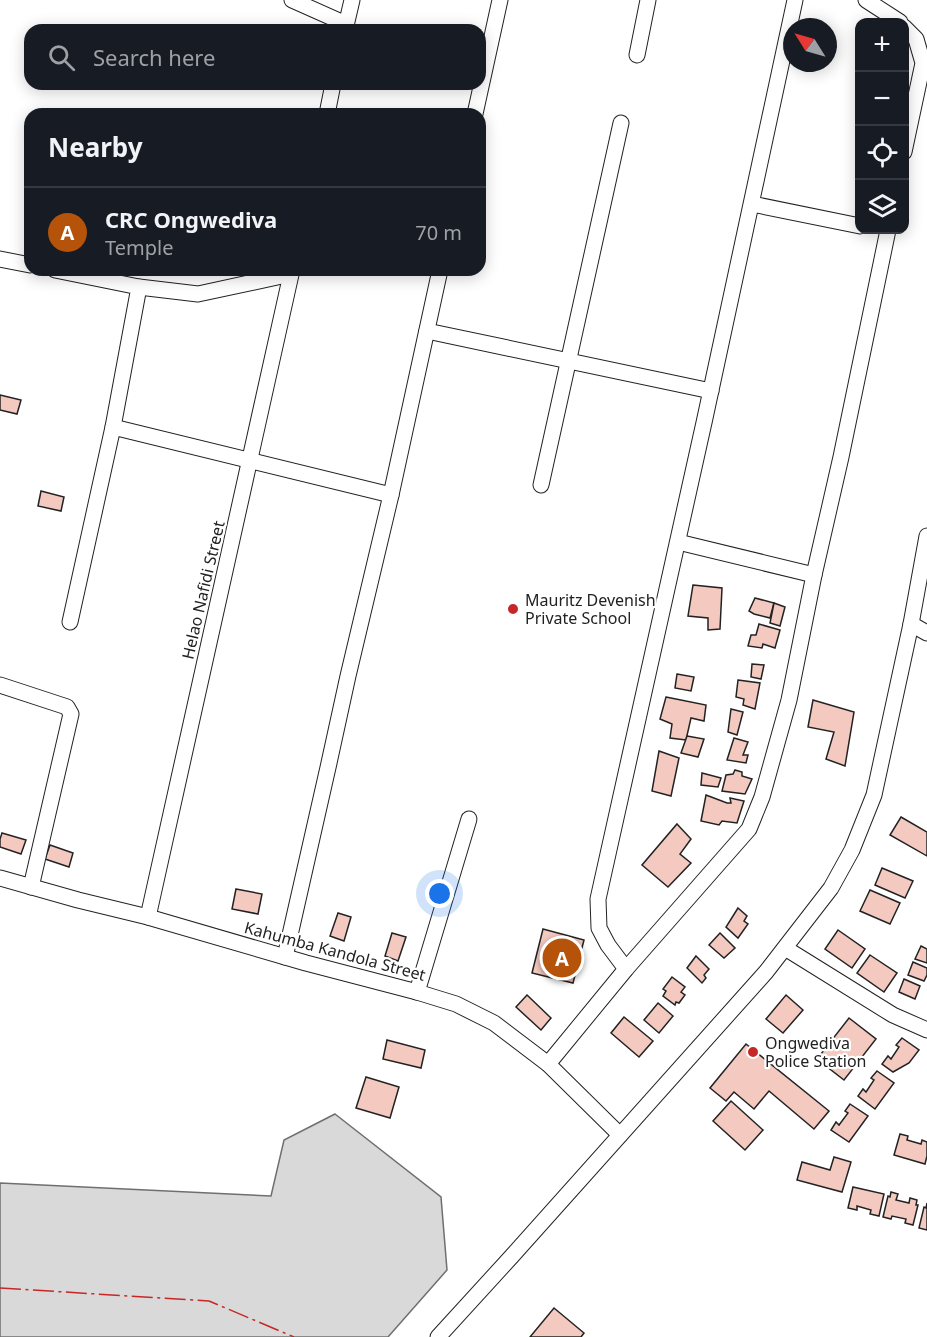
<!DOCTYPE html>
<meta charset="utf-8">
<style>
:root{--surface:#171b24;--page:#242831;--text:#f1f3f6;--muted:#9ea1a6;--line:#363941;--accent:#b45309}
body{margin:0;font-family:"Noto Sans",sans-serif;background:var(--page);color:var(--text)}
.controls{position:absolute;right:18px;top:18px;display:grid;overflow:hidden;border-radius:12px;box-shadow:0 3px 15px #0003}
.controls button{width:54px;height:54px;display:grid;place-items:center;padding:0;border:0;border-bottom:2px solid var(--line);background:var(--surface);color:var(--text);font:30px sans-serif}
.compass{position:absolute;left:783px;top:18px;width:54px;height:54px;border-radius:50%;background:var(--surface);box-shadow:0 3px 15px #0003;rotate:307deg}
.you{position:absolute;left:440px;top:894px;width:21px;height:21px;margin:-15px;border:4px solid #fff;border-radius:50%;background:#1a73e8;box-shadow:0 0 0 9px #1a73e833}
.badge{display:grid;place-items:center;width:39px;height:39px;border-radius:50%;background:var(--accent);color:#fff;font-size:20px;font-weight:700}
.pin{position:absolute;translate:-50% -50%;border:3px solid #fff;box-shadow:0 2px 6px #0006}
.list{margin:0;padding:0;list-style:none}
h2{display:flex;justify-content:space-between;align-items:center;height:78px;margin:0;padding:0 24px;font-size:26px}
h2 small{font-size:20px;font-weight:400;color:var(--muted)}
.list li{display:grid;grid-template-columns:39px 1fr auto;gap:18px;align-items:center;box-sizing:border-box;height:90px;padding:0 24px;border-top:2px solid var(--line)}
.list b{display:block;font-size:22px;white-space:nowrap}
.list p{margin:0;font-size:20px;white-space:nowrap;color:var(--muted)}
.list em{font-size:20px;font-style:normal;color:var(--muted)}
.icon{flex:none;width:33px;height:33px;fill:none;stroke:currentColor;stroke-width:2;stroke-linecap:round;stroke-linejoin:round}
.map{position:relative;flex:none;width:927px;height:1337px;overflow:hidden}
.search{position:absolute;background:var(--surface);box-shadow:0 3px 15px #0003;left:24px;top:24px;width:462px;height:66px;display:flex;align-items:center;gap:15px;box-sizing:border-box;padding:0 21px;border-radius:18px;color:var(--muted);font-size:22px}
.panel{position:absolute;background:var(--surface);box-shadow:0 3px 15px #0003;left:24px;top:108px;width:462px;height:168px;border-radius:18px}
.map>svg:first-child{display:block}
.water{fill:#d9d9d9;stroke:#6f6f6f;stroke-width:1.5}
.building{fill:#f3c9c0;stroke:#222;stroke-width:1.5}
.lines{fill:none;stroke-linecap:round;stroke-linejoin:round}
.minor-casing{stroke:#222;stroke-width:17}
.minor{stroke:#fff;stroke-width:15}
.power{stroke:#c62828;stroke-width:1.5;stroke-dasharray:21 4.5 3 4.5;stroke-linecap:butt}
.poi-dot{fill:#c62828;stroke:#fff;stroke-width:2}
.labels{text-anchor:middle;stroke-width:4.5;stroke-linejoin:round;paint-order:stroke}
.street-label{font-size:16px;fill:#222;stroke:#fff}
.poi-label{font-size:16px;fill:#222;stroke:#fff;text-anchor:start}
</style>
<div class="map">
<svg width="927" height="1337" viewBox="0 0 927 1337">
<rect width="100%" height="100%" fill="#fff"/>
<path class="water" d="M335 1114 441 1197 447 1270 388 1337H0V1183L271 1196 284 1140Z"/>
<g class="building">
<path d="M0 395 21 400 17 414 0 410Z"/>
<path d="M41 491 64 497 61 511 38 506Z"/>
<path d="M693 585 722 588 720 629 708 630V618L688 616Z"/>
<path d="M755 598 774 603 770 618 754 614 749 611Z"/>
<path d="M774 603 785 607 780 626 770 623Z"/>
<path d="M759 624 780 630 775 648 763 644 762 648 748 646 751 635H756Z"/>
<path d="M752 664 764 665 761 679 751 677Z"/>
<path d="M677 674 694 677 691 691 675 688Z"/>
<path d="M738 680 760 683 755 709 743 705 744 699 736 697Z"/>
<path d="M666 697 706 705 704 721 691 718 686 740 670 738 672 724 660 719Z"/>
<path d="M813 700 854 712 845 766 826 759 834 732 808 727Z"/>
<path d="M731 709 743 712 737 735 728 732Z"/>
<path d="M687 736 704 739 698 757 681 753Z"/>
<path d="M734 738 748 742 743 755H748L746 763 727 760Z"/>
<path d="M659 751 679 758 671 796 652 791Z"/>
<path d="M735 770 742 772V776L752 779 745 794 722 791 726 775 733 774Z"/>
<path d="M702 773 721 778 718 787 701 785Z"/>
<path d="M706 795 727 803H731L730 798 744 801 737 823 722 821 719 825 701 821Z"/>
<path d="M901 817 927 832V856L890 835Z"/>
<path d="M677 824 691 839 680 854 691 863 668 887 642 865Z"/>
<path d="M2 833 26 840 21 854 0 847V839Z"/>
<path d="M50 845 73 853 69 867 45 859Z"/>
<path d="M882 868 913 881 905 898 875 885Z"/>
<path d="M236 889 262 894 258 914 232 909Z"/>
<path d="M870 890 900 903 890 924 860 911Z"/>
<path d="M738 908 747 916 744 921 748 924 738 938 726 927Z"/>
<path d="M338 913 351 917 344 941 330 936Z"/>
<path d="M543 929 584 940 573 983 532 973Z"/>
<path d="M838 930 865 949 852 968 825 949Z"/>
<path d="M392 933 406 937 398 961 385 956Z"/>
<path d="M720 933 735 948 724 958 709 945Z"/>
<path d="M921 946 927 949V963L915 959Z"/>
<path d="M870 955 897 973 884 992 857 973Z"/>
<path d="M696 956 709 969 704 975 706 978 702 983 687 968Z"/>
<path d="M913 962 927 968V975L924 981 908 975Z"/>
<path d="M672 977 685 987 681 992 685 995 679 1003 676 1002 675 1005 663 996 666 991 663 989Z"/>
<path d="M904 979 920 986 915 999 899 992Z"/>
<path d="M527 995 551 1018 541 1030 516 1007Z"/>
<path d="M786 995 803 1010 783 1033 766 1019Z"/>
<path d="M658 1003 673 1016 659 1033 644 1020Z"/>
<path d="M624 1017 653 1041 639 1057 611 1033Z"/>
<path d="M849 1018 876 1039 844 1080 817 1059Z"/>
<path d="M902 1038 919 1050 909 1063 893 1072 882 1064 888 1056 891 1059 899 1047 896 1045Z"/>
<path d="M387 1040 425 1050 421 1068 383 1059Z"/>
<path d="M746 1044 829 1111 814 1129 769 1091 754 1109 734 1092 726 1101 710 1088Z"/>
<path d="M877 1071 894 1083 875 1109 858 1096 863 1089 866 1092 874 1080 871 1078Z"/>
<path d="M366 1077 399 1087 390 1118 356 1108Z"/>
<path d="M731 1101 763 1130 745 1150 713 1121Z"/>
<path d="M850 1104 868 1116 849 1142 831 1130 836 1122 839 1125 848 1113 845 1111Z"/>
<path d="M900 1134 908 1136 907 1140 921 1144 922 1140 927 1142V1156L925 1164 894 1155Z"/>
<path d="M834 1157 851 1162 842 1192 797 1180 802 1162 830 1170Z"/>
<path d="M853 1187 884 1194 879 1216 870 1214 871 1210 857 1206V1210L848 1208Z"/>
<path d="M891 1192 898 1194 896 1200 909 1203 910 1198 917 1200 916 1205H918L913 1225 905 1223 906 1219 892 1216 891 1219 883 1217 888 1196 890 1197Z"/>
<path d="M927 1203V1230L919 1228 924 1207 926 1208Z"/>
<path d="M554 1308 584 1333 581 1337H530Z"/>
</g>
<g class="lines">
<g class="minor-casing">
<g id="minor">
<path d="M292 0 346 24"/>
<path d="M866 0 900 22"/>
<path d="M904 27 916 39 923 63 904 152"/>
<path d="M345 30 352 0"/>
<path d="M637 55 648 0"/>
<path d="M327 114 333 84"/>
<path d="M475 114 500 0"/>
<path d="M752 204 860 226"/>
<path d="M0 259 30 265"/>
<path d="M55 270 139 287 113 427"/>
<path d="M139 287 198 294 291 274"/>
<path d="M427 331 711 391"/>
<path d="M541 485 621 123"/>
<path d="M678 542 814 575"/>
<path d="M70 622 113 427 391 495"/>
<path d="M911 624 927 633"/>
<path d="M0 685 67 707 71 714 31 887"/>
<path d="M0 878 78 900 148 917 306 963 417 992 456 1004 494 1023 548 1064 620 1135"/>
<path d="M148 917 292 270"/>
<path d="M785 948 893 1015 927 1030"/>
<path d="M285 957 329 763 348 676 391 495 440 270"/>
<path d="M626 969 608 945 599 928 598 899C665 600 732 300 795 0"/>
<path d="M417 992 469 819"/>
<path d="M548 1064 626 969 749 829 762 797 789 700 814 575 841 457 888 230"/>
<path d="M438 1337 512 1256 766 972 831 888 852 850 874 795 911 624 927 536"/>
</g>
</g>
<use href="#minor" class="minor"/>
<path class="power" d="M0 1288 209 1301 294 1337"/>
</g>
<g class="poi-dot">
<circle cx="513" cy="609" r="6"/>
<circle cx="753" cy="1052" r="6"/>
</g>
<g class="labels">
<g class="street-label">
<text transform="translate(203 590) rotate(-77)" y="6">Helao Nafidi Street</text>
<text transform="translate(335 951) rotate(15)" y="6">Kahumba Kandola Street</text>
</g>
<g class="poi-label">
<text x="525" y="606">Mauritz Devenish<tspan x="525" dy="18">Private School</tspan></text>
<text x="765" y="1049">Ongwediva<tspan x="765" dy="18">Police Station</tspan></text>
</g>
</g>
</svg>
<div class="controls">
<button>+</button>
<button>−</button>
<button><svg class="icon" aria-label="locate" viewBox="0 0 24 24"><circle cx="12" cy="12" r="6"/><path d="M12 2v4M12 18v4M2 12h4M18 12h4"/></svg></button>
<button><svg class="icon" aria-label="layers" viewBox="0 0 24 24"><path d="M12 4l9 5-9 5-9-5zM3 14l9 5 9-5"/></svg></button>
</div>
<svg class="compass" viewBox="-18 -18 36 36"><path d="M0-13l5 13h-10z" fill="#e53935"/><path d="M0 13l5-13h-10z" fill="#9ea1a6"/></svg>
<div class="you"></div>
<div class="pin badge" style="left:562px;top:958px">A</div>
<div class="search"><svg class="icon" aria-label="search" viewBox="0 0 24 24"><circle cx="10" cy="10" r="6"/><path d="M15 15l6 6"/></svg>Search here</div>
<section class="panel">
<h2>Nearby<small></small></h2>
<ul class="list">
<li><span class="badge">A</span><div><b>CRC Ongwediva</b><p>Temple</p></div><em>70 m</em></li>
</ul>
</section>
</div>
